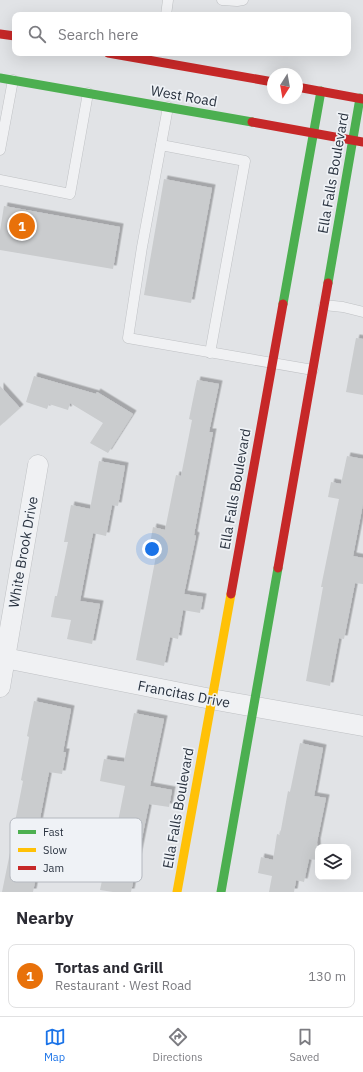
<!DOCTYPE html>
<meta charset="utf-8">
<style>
:root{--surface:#fff;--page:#f2f2f3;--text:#2b2b33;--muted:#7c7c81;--line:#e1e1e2;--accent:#1a73e8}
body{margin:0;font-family:"IBM Plex Sans",sans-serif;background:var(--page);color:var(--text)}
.controls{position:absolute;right:12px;bottom:12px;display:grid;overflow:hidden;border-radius:8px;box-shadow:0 4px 16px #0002}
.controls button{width:36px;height:36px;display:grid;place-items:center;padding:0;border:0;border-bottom:1px solid var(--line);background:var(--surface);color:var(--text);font:20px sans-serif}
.compass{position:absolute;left:267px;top:68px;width:36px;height:36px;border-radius:50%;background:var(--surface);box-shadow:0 4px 16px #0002;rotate:191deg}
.you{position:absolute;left:152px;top:549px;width:14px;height:14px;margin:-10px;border:3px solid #fff;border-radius:50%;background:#1a73e8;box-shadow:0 0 0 6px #1a73e833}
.badge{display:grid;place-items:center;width:26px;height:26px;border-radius:50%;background:var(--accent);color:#fff;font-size:13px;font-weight:700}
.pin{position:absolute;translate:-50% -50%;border:2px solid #fff;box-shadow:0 1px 4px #0006}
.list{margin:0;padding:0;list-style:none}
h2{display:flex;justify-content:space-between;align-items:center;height:52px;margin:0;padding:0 16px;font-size:17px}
h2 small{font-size:13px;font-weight:400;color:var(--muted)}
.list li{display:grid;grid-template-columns:26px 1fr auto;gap:12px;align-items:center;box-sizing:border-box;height:64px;margin:0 8px 8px;padding:0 8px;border:1px solid var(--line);border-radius:8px}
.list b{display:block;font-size:15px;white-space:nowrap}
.list p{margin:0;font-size:13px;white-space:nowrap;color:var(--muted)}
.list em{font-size:13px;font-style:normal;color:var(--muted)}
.icon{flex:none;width:22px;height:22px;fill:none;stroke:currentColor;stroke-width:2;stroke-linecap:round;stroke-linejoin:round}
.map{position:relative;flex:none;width:363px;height:892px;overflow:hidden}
.search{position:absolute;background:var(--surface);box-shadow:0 4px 16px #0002;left:12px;right:12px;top:12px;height:44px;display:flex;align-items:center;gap:10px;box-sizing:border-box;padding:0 14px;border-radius:8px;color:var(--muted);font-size:15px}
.sheet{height:124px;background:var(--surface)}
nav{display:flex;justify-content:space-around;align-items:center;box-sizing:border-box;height:56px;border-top:1px solid var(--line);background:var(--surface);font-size:11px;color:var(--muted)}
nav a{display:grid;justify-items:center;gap:2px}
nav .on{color:var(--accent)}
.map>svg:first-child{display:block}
.building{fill:#caccce;filter:url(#shadow)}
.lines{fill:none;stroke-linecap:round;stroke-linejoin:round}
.lane-casing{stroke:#bfc1c4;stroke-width:11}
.street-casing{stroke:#bfc1c4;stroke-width:21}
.lane{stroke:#f0f1f3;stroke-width:10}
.street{stroke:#f0f1f3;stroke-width:20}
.fast{stroke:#4caf50;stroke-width:9}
.slow{stroke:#ffc107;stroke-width:9}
.jam{stroke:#c62828;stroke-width:9}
.labels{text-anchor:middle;stroke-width:3.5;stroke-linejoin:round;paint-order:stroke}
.street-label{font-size:14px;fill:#29323f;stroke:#eff2f6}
.key{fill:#eff2f6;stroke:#b4b8bf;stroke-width:1}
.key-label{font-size:11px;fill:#29323f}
</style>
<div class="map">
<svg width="363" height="892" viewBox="0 0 363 892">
<defs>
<filter id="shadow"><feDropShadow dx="3.5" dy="-3.5" stdDeviation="0" flood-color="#0004"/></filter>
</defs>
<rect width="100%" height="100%" fill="#e1e3e6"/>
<g class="building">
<path d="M164 179 212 188 191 303 144 295Z"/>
<path d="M4 206 120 227 113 269 0 250V231Z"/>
<path d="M356 338 363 339V395L346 392Z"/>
<path d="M34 376 96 394 97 392 133 414 108 453 90 443 103 423 70 403 68 410 49 404 47 409 26 402Z"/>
<path d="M197 380 219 384 209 432H213L194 535 196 536 184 594 203 597 200 613 183 610 178 639 170 637 164 666 136 660 156 556 148 555 153 527 165 530 176 475 181 476 192 420 189 419Z"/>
<path d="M0 386 20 408 0 426Z"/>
<path d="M347 456 363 459V504L353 556 363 558V584L355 583 344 639 339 638 330 686 306 681 323 587H321L339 499 328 497 331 482 341 484Z"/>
<path d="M99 461 125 466 118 506 112 505 106 536 93 533 80 601 100 604 92 644 67 639 71 620 51 617 55 596H57L68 542H64L71 505 90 509Z"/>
<path d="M34 701 71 709 63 752H66L62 774 49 772 36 839 43 840 33 892H2L15 828 14 827 23 781 21 780 29 737 27 736Z"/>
<path d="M134 713 164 719 150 786 172 790 169 807 149 804 131 892H113L100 890 108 852H112L125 786 100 781 104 759 124 762Z"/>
<path d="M300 743 323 748 314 796 326 798 317 842 318 860 309 859 304 882 296 880 294 892H269L272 876 258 873 261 857 273 860 277 834 280 835 288 791 290 792Z"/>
</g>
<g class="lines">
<g class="lane-casing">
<g id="lane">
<path d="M222 0 237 1 243 0"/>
<path d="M166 15 168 0"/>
<path d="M168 107 142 247 128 338 313 370"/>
<path d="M161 145 245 161 210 353"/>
<path d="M0 150 13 80"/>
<path d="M0 180 70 194 88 93"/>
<path d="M324 305 343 307 363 312"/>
</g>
</g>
<g class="street-casing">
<g id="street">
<path d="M5 658 211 699 363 726"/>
<path d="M0 687 38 465"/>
</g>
</g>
<use href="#lane" class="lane"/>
<use href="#street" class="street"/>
<g class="fast">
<path d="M0 78 252 122"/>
<path d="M328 283 360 98"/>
<path d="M283 304 321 91"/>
<path d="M221 892 278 568"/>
</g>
<path class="slow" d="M177 892 231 594"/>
<g class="jam">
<path d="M0 34 15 36"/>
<path d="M108 53 273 82"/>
<path d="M297 87 363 99"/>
<path d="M252 122 363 142"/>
<path d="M278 568 328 283"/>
<path d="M231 594 283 304"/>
</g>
</g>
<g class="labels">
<g class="street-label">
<text transform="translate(184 96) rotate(10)" y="5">West Road</text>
<text transform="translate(333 173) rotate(-80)" y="5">Ella Falls Boulevard</text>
<text transform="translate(235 489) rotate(-80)" y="5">Ella Falls Boulevard</text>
<text transform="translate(23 552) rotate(-80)" y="5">White Brook Drive</text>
<text transform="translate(184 694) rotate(11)" y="5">Francitas Drive</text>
<text transform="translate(178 808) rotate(-80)" y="5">Ella Falls Boulevard</text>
</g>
</g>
<rect x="10" y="818" width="132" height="64" rx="6" class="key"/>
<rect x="18" y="830" width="18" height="4" fill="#4caf50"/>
<rect x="18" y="848" width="18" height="4" fill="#ffc107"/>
<rect x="18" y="866" width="18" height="4" fill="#c62828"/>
<g class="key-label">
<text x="43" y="836">Fast</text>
<text x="43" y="854">Slow</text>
<text x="43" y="872">Jam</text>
</g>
</svg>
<div class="controls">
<button><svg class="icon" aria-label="layers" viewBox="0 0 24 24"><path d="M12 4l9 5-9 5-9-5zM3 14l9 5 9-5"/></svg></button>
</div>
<svg class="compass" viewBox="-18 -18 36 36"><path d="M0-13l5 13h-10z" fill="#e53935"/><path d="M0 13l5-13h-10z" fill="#7c7c81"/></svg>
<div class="you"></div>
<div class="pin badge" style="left:22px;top:226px;background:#e8710a">1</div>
<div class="search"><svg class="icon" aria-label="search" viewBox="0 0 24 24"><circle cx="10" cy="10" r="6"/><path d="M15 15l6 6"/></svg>Search here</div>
</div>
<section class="sheet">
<h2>Nearby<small></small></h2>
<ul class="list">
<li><span class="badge" style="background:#e8710a">1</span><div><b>Tortas and Grill</b><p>Restaurant · West Road</p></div><em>130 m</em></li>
</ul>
</section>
<nav>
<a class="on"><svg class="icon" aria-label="map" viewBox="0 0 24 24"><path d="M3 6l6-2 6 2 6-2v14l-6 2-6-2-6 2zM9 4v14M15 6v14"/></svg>Map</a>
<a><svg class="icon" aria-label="directions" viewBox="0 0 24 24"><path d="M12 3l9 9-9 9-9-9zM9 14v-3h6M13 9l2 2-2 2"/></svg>Directions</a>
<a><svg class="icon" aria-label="saved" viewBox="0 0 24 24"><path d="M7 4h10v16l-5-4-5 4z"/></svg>Saved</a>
</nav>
